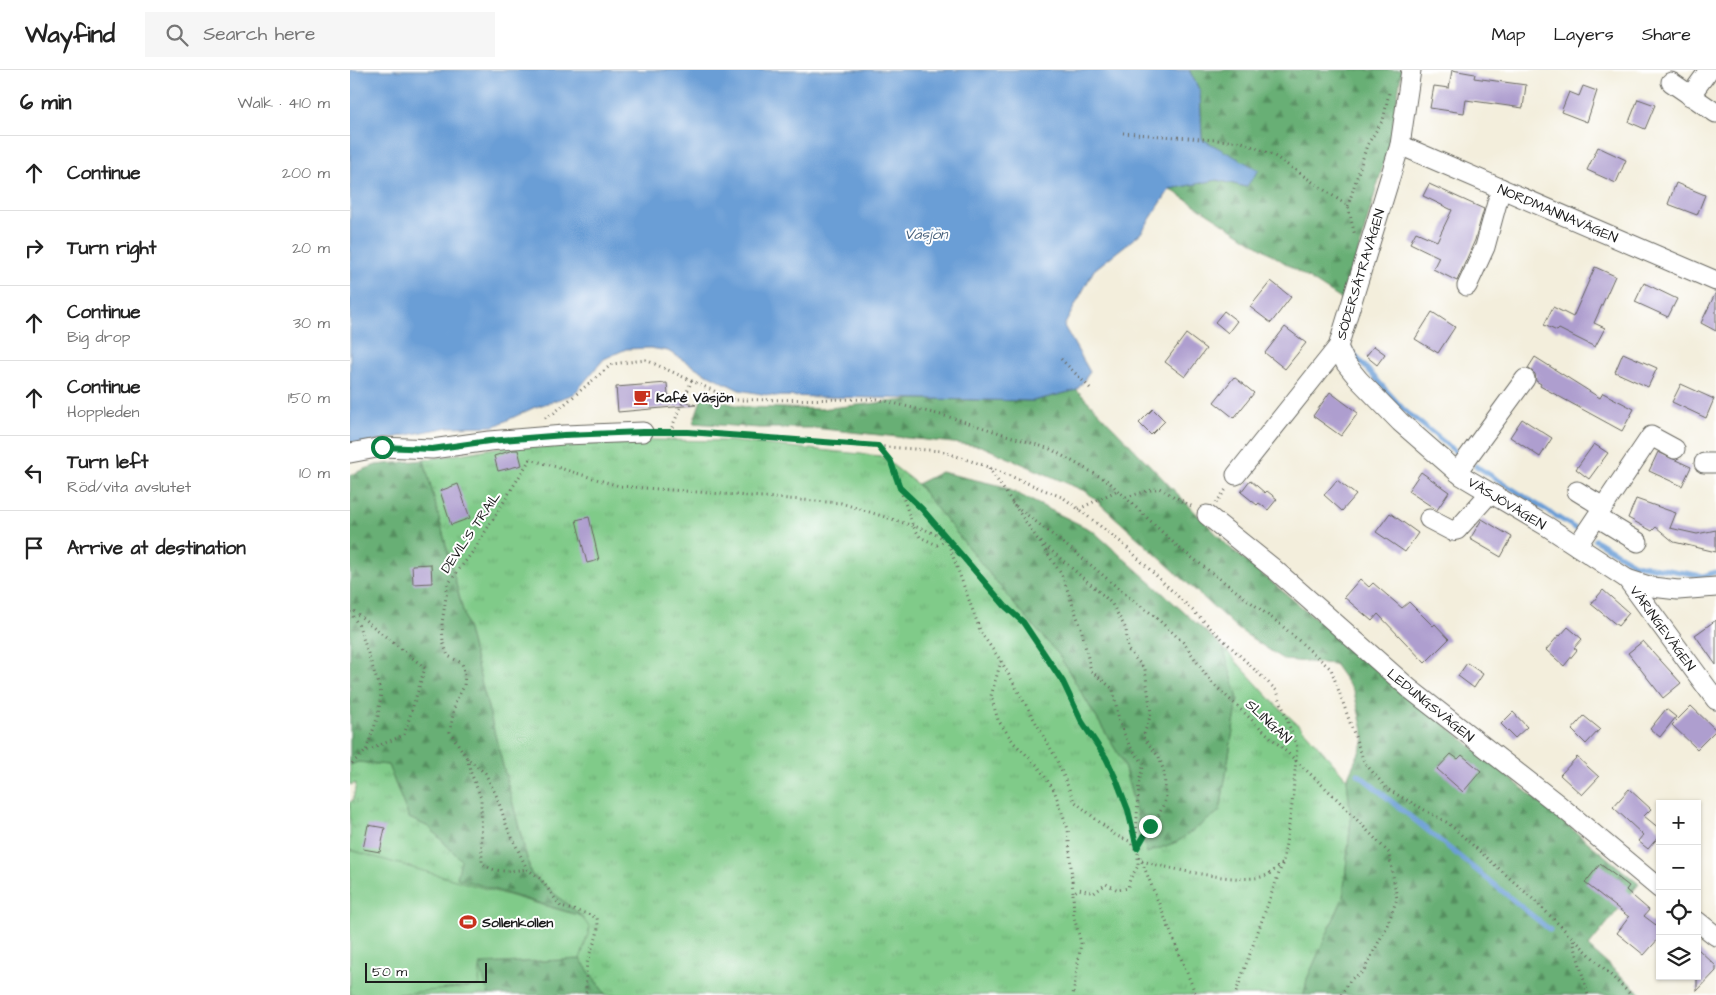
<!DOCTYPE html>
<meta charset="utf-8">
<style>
:root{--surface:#fff;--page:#f6f6f6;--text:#222;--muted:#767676;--line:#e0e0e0}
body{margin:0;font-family:"Architects Daughter",sans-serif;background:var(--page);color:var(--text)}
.controls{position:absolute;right:15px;bottom:15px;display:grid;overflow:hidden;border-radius:0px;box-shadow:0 1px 4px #0004}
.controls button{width:45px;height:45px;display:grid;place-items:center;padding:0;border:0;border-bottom:1px solid var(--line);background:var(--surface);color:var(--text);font:25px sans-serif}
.scale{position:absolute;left:15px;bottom:12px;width:122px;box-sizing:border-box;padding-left:5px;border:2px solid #1c1c1c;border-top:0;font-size:14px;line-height:18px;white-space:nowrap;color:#1c1c1c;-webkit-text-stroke:4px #fff;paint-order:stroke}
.stop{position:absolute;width:15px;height:15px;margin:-11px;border:4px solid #0b8043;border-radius:50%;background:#fff}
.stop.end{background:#0b8043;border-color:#fff;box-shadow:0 1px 5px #0008}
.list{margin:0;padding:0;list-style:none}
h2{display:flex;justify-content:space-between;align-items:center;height:65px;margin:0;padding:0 20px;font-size:21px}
h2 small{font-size:16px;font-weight:400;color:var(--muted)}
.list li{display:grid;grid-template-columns:32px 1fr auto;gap:15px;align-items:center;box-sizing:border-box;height:75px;padding:0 20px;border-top:1px solid var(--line)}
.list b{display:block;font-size:19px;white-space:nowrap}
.list p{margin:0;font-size:16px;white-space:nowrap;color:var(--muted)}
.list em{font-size:16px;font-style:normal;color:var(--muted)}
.icon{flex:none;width:28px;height:28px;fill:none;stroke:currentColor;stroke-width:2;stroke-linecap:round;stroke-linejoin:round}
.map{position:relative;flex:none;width:1366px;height:925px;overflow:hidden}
header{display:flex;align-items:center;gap:30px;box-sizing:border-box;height:70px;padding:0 25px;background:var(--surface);border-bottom:1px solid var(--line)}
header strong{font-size:24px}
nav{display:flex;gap:28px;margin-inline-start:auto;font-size:18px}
.search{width:350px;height:45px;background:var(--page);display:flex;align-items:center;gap:12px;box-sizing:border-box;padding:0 18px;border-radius:0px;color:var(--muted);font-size:19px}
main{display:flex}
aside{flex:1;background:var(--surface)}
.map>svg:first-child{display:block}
.grass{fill:url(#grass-tufts);stroke:#4e7452}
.forest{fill:url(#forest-firs);stroke:#426648}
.green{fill:#80cb89;stroke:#4e7452}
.water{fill:#6a9ed6;stroke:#435d79}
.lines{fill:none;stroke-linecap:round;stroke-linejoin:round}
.stream{stroke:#6a9ed6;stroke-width:5}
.building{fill:#ae9ecf}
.minor-casing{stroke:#67665f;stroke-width:21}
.path{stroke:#67665f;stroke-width:3;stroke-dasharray:1 4;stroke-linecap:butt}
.minor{stroke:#fff;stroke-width:19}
.route{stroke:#0b8043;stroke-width:6}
.labels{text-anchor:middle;stroke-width:4;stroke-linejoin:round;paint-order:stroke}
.street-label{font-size:14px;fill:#1c1c1c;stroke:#fff}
.poi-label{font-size:14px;font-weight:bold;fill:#1c1c1c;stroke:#fff;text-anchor:start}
.water-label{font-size:15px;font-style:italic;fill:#435d79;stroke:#fff}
</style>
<header>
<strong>Wayfind</strong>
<div class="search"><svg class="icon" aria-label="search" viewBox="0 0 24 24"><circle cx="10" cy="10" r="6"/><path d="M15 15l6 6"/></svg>Search here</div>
<nav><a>Map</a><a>Layers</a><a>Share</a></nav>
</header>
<main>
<aside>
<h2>6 min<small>Walk · 410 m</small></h2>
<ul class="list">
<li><svg class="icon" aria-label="ahead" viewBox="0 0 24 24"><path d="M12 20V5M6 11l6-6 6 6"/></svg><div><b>Continue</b></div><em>200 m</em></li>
<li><svg class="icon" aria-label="right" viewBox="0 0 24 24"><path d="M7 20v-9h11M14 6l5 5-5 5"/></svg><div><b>Turn right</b></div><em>20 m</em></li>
<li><svg class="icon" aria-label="ahead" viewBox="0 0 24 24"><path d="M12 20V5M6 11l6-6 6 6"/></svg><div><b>Continue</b><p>Big drop</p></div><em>30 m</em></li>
<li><svg class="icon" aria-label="ahead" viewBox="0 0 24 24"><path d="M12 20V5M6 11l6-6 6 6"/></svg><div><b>Continue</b><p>Hoppleden</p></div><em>150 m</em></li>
<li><svg class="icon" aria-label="left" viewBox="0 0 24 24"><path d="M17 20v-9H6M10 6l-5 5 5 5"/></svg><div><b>Turn left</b><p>Röd/vita avslutet</p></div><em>10 m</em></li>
<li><svg class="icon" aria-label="arrive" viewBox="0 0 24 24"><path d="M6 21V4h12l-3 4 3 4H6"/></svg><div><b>Arrive at destination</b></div></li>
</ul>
</aside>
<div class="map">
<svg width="1366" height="925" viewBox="0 0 1366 925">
<defs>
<pattern id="grass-tufts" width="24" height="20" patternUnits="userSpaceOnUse" patternTransform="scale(1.25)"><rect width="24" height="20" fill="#80cb89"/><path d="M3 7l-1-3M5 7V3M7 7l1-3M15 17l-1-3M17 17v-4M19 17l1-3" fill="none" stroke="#6eae76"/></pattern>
<pattern id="forest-firs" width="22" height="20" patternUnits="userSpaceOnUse" patternTransform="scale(1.25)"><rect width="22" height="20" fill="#68af75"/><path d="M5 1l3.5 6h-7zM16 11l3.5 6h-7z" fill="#558e5f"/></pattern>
</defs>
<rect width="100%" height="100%" fill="#fff"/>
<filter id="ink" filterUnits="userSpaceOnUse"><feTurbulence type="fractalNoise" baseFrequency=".02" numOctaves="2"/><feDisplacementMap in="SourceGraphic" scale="10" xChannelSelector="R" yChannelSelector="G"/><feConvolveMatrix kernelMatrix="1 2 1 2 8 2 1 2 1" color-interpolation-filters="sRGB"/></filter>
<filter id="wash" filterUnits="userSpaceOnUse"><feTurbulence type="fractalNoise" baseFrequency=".0096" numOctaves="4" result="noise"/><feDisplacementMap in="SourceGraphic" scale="20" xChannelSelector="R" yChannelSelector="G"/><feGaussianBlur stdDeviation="1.12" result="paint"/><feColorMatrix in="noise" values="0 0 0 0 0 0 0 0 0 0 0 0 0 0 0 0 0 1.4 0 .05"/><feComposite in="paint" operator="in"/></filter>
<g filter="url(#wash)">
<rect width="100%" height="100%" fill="#f3eedc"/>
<path class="grass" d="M237 369 378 371 531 386 567 414 664 534 709 585 773 692 797 783 870 741 888 629 873 577 925 634 955 661 997 709 1001 749 993 828 957 909 954 925H256L230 889 130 894 139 925H0V732L3 730 6 713 0 715V695L8 692 38 695 59 748 79 757 111 790 230 845 181 804 74 390 151 377Z"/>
<g class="forest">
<path d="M839 0H1052L1040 71 994 231 820 119 867 110 896 117 852 69 850 21Z"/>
<path d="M727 320 879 477 1289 814 1238 877 1293 925H954L957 909 993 828 1001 749 997 709 1015 669 1004 622 984 594 934 590 888 559 737 422 631 376 464 358H409L343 353 352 327 395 337 470 339 565 329 683 331Z"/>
<path d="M74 390 181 804 231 846 107 808 111 790 79 757 59 748 38 695 8 692 0 695V405L26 395Z"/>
<path d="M591 402 652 416 743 461 873 577 888 629 870 741 827 772 797 783 773 692 709 585 664 534 567 414Z"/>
<path d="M230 889 256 925H139L129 894Z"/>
</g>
<path class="green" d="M0 780 231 846 240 858 230 889 130 894 129 916 36 925H0Z"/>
<path class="water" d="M0 0H839L850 21 852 69 909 100 896 117 867 110 820 119 791 163 744 200 714 256 740 302 727 320 683 331 423 326 389 320 353 302 318 281 300 278 276 279 254 289 224 324 183 338 145 356 99 357 0 376Z"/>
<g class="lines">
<g class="stream">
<path d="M1000 280 1054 340 1110 385"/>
<path d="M1126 396 1228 460"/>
<path d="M1245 470 1285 494 1353 506 1366 502"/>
<path d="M1008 704 1200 860"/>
</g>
</g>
<g id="blocks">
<g class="building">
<path d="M1102 0 1125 4 1124 8 1176 15 1173 38 1116 30 1114 43 1080 38 1084 16 1099 18Z"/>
<path d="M1233 16 1247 21 1237 52 1211 42 1219 22 1229 26Z"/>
<path d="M1288 29 1305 35 1295 59 1279 52Z"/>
<path d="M1248 77 1276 90 1266 113 1237 100Z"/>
<path d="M1326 113 1355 125 1347 145 1318 134Z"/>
<path d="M1079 114 1134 139 1125 170 1107 211 1083 199 1089 187 1060 173 1066 162 1087 171 1102 140 1073 126Z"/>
<path d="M1245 197 1265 206 1244 253 1255 258 1245 277 1209 259 1207 261 1194 255 1203 237 1223 247Z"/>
<path d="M921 211 941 227 921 253 900 237Z"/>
<path d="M1294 213 1327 229 1318 247 1285 232Z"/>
<path d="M1366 222V261L1351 253Z"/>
<path d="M874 241 887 251 878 263 865 252Z"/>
<path d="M1082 242 1105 257 1088 283 1065 269Z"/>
<path d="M935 257 956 273 935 299 915 283Z"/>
<path d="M836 264 856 279 835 307 815 292Z"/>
<path d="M1024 276 1035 284 1027 295 1016 286Z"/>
<path d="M1273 283 1307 298 1298 317 1265 302Z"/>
<path d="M1185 287 1250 328 1253 323 1284 339 1272 361 1190 316 1191 314 1186 311 1185 304 1178 298Z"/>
<path d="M884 307 904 323 884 348 864 332Z"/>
<path d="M317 313 318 325 346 335 268 342 266 317Z"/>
<path d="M1331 314 1364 329 1356 348 1322 332Z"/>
<path d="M980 322 1008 343 991 366 963 346Z"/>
<path d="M803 339 815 351 801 365 789 353Z"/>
<path d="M1172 349 1202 368 1190 387 1160 367Z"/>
<path d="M1244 374 1258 383 1239 409 1226 399Z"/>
<path d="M163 380H168L172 395 148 401 144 386Z"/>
<path d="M1308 382 1341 397 1332 416 1299 401Z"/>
<path d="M1071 402 1099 422 1087 440 1058 421Z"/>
<path d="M900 410 915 423 917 421 927 429 918 440 909 433 907 435 891 422Z"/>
<path d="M987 410 1006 425 992 441 974 425Z"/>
<path d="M108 414 120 448 101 455 90 421Z"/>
<path d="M1286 429 1326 443 1320 458 1347 464 1366 460V482L1324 472 1306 457 1302 461 1278 448Z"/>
<path d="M1040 443 1068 463 1055 482 1026 462Z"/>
<path d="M239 447 249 490 237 493 226 450Z"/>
<path d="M1132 449 1162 467 1151 487 1120 469Z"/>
<path d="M81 494 82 513 63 514 62 495Z"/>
<path d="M1010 509 1019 517 1023 513 1052 538 1059 532 1083 556 1085 554 1099 569 1075 593 1028 544 1022 551 994 527Z"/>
<path d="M1253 520 1279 543 1268 556 1241 534Z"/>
<path d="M1366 550V595L1345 565Z"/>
<path d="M1218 557 1232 569 1224 578 1227 580 1214 596 1196 580 1209 565 1210 566Z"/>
<path d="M1293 571 1331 613 1313 628 1278 583Z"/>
<path d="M1117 593 1133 604 1124 618 1108 606Z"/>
<path d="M1341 636 1366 660 1347 679 1322 655Z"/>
<path d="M1316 639 1326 647 1310 667 1300 659Z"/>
<path d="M1163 642 1177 657 1165 668 1151 654Z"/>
<path d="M1234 646 1250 659 1236 674 1222 660Z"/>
<path d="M1101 684 1108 689 1112 685 1131 701 1113 722 1087 699Z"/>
<path d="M1227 687 1249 707 1232 725 1210 705Z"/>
<path d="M1279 719 1301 739 1294 746 1310 759V765L1298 779 1288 771 1293 765 1263 737Z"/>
<path d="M18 755 35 758 30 782 13 779Z"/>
<path d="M1250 794 1279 816 1276 820 1299 840 1294 846 1310 858V867L1294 885 1267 863 1279 847 1235 813Z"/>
<path d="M1347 878 1366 896V901L1347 921Z"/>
</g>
</g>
</g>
<g filter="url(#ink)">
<use href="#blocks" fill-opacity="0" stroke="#67665f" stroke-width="1"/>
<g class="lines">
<g class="minor-casing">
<g id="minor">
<path d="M1321 12 1366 43"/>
<path d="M1340 26 1359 0"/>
<path d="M1050 75 1366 211"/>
<path d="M1117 216 1135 177 1151 118"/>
<path d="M988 277 996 294 1009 310 1050 352 1112 406 1198 457 1277 509 1302 517 1328 520 1366 517"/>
<path d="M0 383 32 377 82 379 139 371 214 365 293 362"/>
<path d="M1354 393H1366"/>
<path d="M1107 402 1175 309"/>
<path d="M886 405 988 277 1050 75 1061 0"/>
<path d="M1227 421 1253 437"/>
<path d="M857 445 923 498 1060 619 1209 735 1310 819"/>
<path d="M1247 447 1288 472"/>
<path d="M1079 449 1102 461 1107 460 1140 423"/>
<path d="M1227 476 1301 366 1325 379"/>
<path d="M1277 509 1366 630"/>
<path d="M1347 851 1366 866"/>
</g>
</g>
<g class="path">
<path d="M773 63 892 72 923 85 998 136 1005 166"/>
<path d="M998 136 1017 75 1033 50 1039 23"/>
<path d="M711 289 740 318"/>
<path d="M195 348 204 343 262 294 296 290 384 330 527 329 603 348 700 379 758 411 829 478 931 555 981 599 1014 692 1037 719 1098 753 1184 830 1281 925"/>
<path d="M309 362H337L591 381 633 395 714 428 772 473 927 621 947 678 942 735 933 792 885 925"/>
<path d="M320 362 342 310"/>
<path d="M528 376 541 392 563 456 570 467 587 475 597 470 631 563 651 591 706 688 724 731 765 765 779 771 787 781"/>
<path d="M180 389 269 416 491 433 576 460 597 470 655 536 673 552 713 612 732 652 756 688 778 740 788 783V796L780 809 778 818 768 820 756 814 744 823 729 819 723 823 724 847 731 873 723 925"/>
<path d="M180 389 124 480 98 514 92 553 93 572 98 586 112 593 115 605 114 616 105 633 100 662 117 688 135 703 147 727 157 757 177 799 191 809 211 837 238 844 247 848C251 865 242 874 238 889 235 901 236 913 236 925"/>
<path d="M639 398 712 505 731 558 741 601 763 619 769 651 779 675 794 694 789 711 786 766"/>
<path d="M552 420 571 439 595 468"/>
<path d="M776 427 809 418 843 437"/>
<path d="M662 433 736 491 780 528 802 544 834 573 860 611 984 726 1039 783 1047 829 1036 858 1013 902 1001 909 991 925"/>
<path d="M866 433 877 418"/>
<path d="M729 439 768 420"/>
<path d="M691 472 753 525 762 534 776 559 778 580 795 599 801 644 793 667 809 687 814 702 816 729 807 749 800 756 787 777"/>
<path d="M0 538 75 598 54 665 16 681"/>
<path d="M0 542 9 556 31 623 28 646 16 681 0 695"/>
<path d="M651 591 641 626 648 650 664 673 687 695 704 720 718 759 723 822"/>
<path d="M117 688 121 703 131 728 132 793C144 804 162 801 177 799"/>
<path d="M790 787 846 925"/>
<path d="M792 791C817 798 895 816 917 805 923 802 928 797 933 793"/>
<path d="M1223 870 1238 925"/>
</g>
<use href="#minor" class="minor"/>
</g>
</g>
<g class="lines" filter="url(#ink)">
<path class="route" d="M32 377 82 379 139 371 214 365 293 362H338L528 376 541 392 550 418 572 439 655 536 673 552 713 612 732 652 756 688 766 709 778 740 787 778 800 756"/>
</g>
<defs>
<g id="cafe-bare" transform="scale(1.35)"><path d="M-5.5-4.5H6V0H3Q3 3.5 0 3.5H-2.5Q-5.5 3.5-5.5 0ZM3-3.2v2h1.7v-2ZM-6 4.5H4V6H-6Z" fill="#c8321e" stroke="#fff" stroke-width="2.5" paint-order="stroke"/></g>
<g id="stadium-bare" transform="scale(1.35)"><path d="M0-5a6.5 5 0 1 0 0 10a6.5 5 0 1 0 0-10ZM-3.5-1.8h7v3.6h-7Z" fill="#c8321e" stroke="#fff" stroke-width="2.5" paint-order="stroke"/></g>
</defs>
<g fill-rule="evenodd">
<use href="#cafe-bare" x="292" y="327"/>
<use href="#stadium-bare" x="118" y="852"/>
</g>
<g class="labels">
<g class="street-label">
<text transform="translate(1208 143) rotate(23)" y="5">NORDMANNAVÄGEN</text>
<text transform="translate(1010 204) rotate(-73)" y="5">SÖDERSÄTRAVÄGEN</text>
<text transform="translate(1157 433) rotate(31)" y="5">VÄSJÖVÄGEN</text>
<text transform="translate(120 462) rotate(-56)" y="5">DEVIL'S TRAIL</text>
<text transform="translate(1313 558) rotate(54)" y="5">VÄRINGEVÄGEN</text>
<text transform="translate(1081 635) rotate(39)" y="5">LEDUNGSVÄGEN</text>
<text transform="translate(919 651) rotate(43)" y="5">SLINGAN</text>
</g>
<g class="poi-label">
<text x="306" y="332">Kafé Väsjön</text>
<text x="132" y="857">Sollenkollen</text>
</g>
<g class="water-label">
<text x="576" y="169">Väsjön</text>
</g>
</g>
</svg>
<div class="controls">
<button>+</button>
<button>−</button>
<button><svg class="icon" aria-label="locate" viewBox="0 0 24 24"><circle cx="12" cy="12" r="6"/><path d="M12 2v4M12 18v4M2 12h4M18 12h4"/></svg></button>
<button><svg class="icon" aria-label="layers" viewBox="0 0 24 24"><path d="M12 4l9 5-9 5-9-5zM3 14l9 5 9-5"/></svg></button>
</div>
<div class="scale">50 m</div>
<div class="stop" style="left:32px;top:377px"></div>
<div class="stop end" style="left:800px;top:756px"></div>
</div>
</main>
